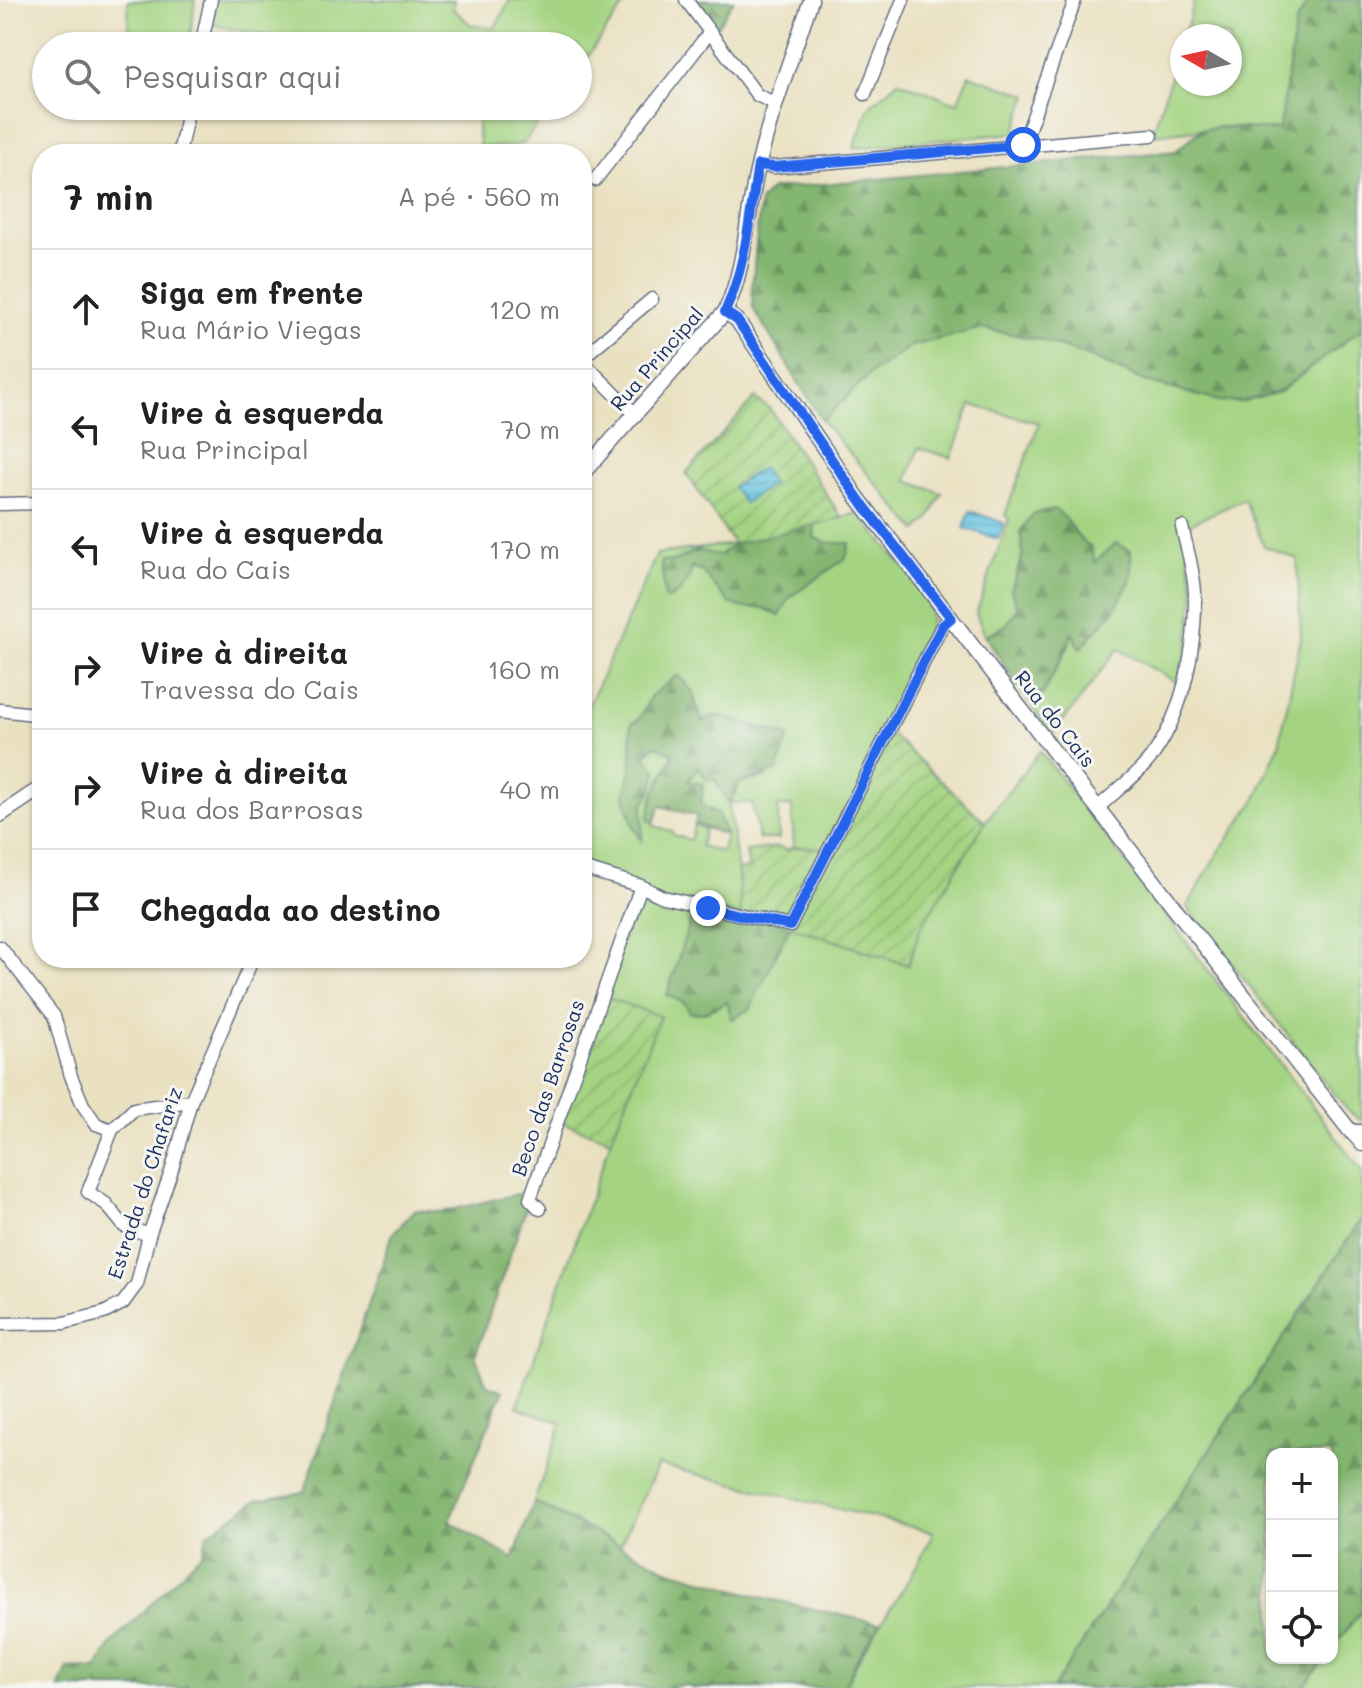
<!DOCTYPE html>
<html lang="pt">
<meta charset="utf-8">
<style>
:root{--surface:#fff;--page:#f2f2f2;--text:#222;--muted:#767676;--line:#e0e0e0}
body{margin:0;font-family:Mali,sans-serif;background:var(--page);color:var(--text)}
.controls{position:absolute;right:24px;bottom:24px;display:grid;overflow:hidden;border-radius:16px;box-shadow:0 2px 6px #0004}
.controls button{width:72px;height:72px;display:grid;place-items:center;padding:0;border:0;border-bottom:2px solid var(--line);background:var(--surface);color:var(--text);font:40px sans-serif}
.compass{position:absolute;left:1170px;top:24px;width:72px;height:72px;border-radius:50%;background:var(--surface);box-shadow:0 2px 6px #0004;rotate:279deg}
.stop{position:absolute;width:24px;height:24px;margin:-18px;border:6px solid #2563eb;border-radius:50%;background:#fff}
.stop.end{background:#2563eb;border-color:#fff;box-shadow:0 2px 8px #0008}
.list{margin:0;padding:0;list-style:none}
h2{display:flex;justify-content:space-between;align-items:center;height:104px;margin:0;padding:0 32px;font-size:34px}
h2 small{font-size:26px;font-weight:400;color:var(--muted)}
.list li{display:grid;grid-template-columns:52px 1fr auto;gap:24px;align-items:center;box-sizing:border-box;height:120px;padding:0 32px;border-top:2px solid var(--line)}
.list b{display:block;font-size:30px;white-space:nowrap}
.list p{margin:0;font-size:26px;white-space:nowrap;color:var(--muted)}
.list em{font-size:26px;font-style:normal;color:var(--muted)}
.icon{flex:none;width:44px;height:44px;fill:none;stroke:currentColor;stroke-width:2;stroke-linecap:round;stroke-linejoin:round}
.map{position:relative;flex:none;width:1362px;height:1688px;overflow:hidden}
.search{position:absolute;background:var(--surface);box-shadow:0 2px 6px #0004;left:32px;top:32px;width:560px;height:88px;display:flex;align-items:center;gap:20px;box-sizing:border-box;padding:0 28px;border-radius:44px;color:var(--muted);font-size:30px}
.panel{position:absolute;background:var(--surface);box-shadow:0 2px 6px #0004;left:32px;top:144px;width:560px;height:824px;border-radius:32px}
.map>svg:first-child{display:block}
.grass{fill:#a4d482;stroke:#608270;stroke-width:2;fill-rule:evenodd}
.forest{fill:url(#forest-firs);stroke:#4f7267;stroke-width:2}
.garden{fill:url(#garden-furrows);stroke:#608270;stroke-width:2}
.water{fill:url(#water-rules);stroke:#407aa0;stroke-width:2}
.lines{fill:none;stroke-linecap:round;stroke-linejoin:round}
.minor-casing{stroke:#636d81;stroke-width:15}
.tertiary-casing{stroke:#636d81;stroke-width:17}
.minor{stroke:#fff;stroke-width:12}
.tertiary{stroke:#fff;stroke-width:14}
.route{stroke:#2563eb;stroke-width:10}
.labels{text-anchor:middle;stroke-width:6;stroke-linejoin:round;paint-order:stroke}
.street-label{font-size:20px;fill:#1b2f5e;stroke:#f6f6f2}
</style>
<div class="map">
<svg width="1362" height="1688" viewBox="0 0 1362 1688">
<defs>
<pattern id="forest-firs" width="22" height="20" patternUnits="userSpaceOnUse" patternTransform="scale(2)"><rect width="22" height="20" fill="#83b670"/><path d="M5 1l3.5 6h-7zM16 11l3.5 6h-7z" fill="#6a945f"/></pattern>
<pattern id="garden-furrows" width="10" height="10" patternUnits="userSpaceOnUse" patternTransform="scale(2)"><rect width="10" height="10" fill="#a4d482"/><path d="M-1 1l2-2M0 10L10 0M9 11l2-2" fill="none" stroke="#8db673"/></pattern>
<pattern id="water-rules" width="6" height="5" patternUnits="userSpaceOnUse" patternTransform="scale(2)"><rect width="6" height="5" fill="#65c6e3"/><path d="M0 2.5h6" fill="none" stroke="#52a1bb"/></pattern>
</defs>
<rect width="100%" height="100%" fill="#f6f6f2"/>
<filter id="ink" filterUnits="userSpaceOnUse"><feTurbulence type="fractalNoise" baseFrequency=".0125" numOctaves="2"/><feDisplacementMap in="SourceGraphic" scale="16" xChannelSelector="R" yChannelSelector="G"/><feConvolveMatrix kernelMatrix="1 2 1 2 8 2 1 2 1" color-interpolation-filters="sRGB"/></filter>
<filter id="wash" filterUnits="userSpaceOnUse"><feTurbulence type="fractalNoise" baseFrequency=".006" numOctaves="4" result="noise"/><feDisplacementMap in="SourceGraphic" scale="32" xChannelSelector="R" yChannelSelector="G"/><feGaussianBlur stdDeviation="1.8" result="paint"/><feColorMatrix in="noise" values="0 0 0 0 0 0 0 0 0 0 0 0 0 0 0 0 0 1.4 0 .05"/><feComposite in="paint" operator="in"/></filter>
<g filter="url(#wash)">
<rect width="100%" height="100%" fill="#eae1c1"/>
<g class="grass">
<path d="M195 0 189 46H129L128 1Z"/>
<path d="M209 0H454L453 9 470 24 494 29 510 0H628L578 70V46H365L348 43 346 46H318L204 23Z"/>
<path d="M1195 0H1309L1296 23 1280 130 1222 127 1152 135 1182 41V84H1230V36H1184Z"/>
<path d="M969 75 1028 95 1014 133 854 148 869 107 898 81 957 103Z"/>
<path d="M478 106H550L524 143 513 146 480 147 477 129Z"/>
<path d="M982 328 1041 340 1091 357 1147 382 1219 401 1242 402 1279 392 1362 328V1121L1348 1111 1187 907 1218 853 1255 801 1279 745 1301 638 1297 559 1264 546 1244 499 1183 527 1195 593 1183 686 1118 649 1052 736 1018 686 1042 695 1068 647 1072 630 1080 648 1094 632 1095 563 1021 532 1023 554 1011 591 1018 609 1005 625 985 636 976 614 1009 519 1005 515 1039 423 971 405 951 458 919 448 907 481 942 493 929 519 917 531 822 421 872 372 911 346Z"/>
<path d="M858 513C877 537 923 584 930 612 939 645 849 810 829 849L794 847 792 806 778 807 779 839H759L752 803H729L742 905 790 926 908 965 920 929 894 912 956 867 985 822 1040 751 1362 1171V1218L1053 1688H844C869 1633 910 1588 933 1532L658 1465 620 1545 534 1502 562 1423 517 1407 610 1143 658 1016 602 996 641 888 582 862V720L657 554 734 544ZM651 696 698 713 702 723 765 777 740 783 736 794 699 766 687 782 703 784 701 805 717 813 726 835 721 852 700 846 705 829 695 824 690 840 673 835 672 831 654 826V823L648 820 654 794 674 753 655 745 645 756C663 785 649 782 643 805 640 815 643 829 642 839L632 763 631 724 639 719Z"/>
<path d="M1362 1611V1688H1303L1325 1658H1332V1649Z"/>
</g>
<g class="forest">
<path d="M694 0H734L715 30Z"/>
<path d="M1309 0H1362V328L1279 392 1242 402 1219 401 1147 382 1091 357 1041 340 982 328 911 346 872 372 822 421 753 308 752 288 760 202 771 189 1176 151 1200 130 1222 127 1279 130 1296 23Z"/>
<path d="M1054 509C1075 523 1071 535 1091 547L1095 562 1116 543 1131 551V579L1114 611 1080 649 1072 632 1068 646 1042 695 1018 686 985 636 1005 625 1018 609 1011 591 1023 554 1020 532 1033 514Z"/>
<path d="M816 516 814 538 830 543H850L846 558 789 598 780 616 764 608H743L729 603 703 572 692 567C690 580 680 597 665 599L661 561H674L698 550 719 556 734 544 745 529Z"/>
<path d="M678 675 692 691 702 722 717 715 789 736 777 771 740 783 729 803 715 780H707L699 767 688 781 703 784 701 805 717 813 726 835 695 824 697 816 660 806 654 823 648 820 654 794 674 754 655 745 645 756 657 772 654 785 643 805 642 841 634 827 625 797 632 763 631 724 639 719 651 696Z"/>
<path d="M695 905 790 926 750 1009 732 1019 727 1002 703 1013H691L683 1002 667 995Z"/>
<path d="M517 1194 528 1203 475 1356 487 1385 503 1391 449 1521 513 1559 534 1502 667 1569 761 1597 881 1624 860 1653 844 1688H691L686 1685 666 1688H59L68 1668 96 1669 111 1644 203 1552 207 1534 257 1500 304 1492 393 1233 415 1210 443 1212Z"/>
<path d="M1362 1218V1609L1332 1649V1454H1272V1658H1325L1303 1688H1053Z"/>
</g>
<g class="garden">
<path d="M755 398 770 409 842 518 734 544 686 473Z"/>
<path d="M889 732 985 822 920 929 908 965 790 926 741 916 738 870 749 868 746 851 779 847 785 850 794 847 829 848Z"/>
<path d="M602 996 660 1016 611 1140 557 1121Z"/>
</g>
<g class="water">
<path d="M762 468 772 484 744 503 733 487Z"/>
<path d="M970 511 1004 523 998 539 964 528Z"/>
</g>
</g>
<g filter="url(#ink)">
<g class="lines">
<g class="minor-casing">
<g id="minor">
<path d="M686 0 757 95 776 104"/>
<path d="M201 46 211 0"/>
<path d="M865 94 903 0"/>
<path d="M1023 145 1075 0"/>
<path d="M179 154 189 106"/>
<path d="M758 165 774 167 1152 135"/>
<path d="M595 180 709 33"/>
<path d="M582 358 652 299"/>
<path d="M582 361 636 415"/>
<path d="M0 504 42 503"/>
<path d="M0 710 42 715"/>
<path d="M1098 808C1116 790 1141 773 1155 752 1185 708 1196 645 1195 593 1194 571 1187 549 1182 527"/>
<path d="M582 868 641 886 663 897 790 926 942 626 951 618"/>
<path d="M0 947 54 1016 71 1076 83 1105 96 1124 112 1130"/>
<path d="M1351 1132 1362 1145"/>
<path d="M540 1209 530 1199 641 886"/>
<path d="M149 1235 124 1226 106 1204 88 1192 112 1130 134 1109 191 1101"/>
<path d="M0 1324 64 1323 104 1313 123 1303 137 1284 149 1235 172 1169 191 1101 253 958"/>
</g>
</g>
<g class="tertiary-casing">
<g id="tertiary">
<path d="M725 312 737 320 858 498 1174 907 1351 1132H1362"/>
<path d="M582 474 725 312C747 265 746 213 759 163 772 108 793 54 811 0"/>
<path d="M0 815 42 787"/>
</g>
</g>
<use href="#minor" class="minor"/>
<use href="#tertiary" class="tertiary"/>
</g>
</g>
<g class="lines" filter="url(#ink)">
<path class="route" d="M708 908 790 926 942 626 951 618 858 498 737 320 725 312C746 266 750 214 758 165L774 167 1023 145"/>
</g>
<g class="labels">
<g class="street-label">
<text transform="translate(657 359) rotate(-49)" y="7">Rua Principal</text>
<text transform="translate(1055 719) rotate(52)" y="7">Rua do Cais</text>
<text transform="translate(548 1088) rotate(-71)" y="7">Beco das Barrosas</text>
<text transform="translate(145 1183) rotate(-72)" y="7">Estrada do Chafariz</text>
</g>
</g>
</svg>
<div class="controls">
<button>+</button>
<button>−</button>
<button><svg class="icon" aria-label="locate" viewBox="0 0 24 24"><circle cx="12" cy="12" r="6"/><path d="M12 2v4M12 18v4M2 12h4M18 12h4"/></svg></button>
</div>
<svg class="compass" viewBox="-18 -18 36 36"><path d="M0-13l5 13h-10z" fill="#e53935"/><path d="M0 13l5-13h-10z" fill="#767676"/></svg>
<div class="stop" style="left:1023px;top:145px"></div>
<div class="stop end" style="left:708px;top:908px"></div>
<div class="search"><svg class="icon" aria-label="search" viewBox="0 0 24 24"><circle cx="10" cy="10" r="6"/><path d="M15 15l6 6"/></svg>Pesquisar aqui</div>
<section class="panel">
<h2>7 min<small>A pé · 560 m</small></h2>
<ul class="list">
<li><svg class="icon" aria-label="ahead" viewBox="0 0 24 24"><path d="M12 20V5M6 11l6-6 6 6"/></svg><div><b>Siga em frente</b><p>Rua Mário Viegas</p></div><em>120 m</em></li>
<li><svg class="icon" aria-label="left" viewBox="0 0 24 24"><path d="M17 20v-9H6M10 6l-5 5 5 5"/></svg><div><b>Vire à esquerda</b><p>Rua Principal</p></div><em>70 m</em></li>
<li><svg class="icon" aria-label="left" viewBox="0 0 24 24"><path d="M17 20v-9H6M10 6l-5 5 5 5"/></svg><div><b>Vire à esquerda</b><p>Rua do Cais</p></div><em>170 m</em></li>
<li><svg class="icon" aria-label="right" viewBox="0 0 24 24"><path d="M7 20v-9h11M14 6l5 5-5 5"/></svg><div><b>Vire à direita</b><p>Travessa do Cais</p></div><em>160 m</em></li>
<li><svg class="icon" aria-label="right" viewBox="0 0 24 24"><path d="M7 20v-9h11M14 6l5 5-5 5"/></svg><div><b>Vire à direita</b><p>Rua dos Barrosas</p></div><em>40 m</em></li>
<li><svg class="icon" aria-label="arrive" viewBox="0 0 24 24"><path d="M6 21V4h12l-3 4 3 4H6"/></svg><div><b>Chegada ao destino</b></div></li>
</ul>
</section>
</div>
